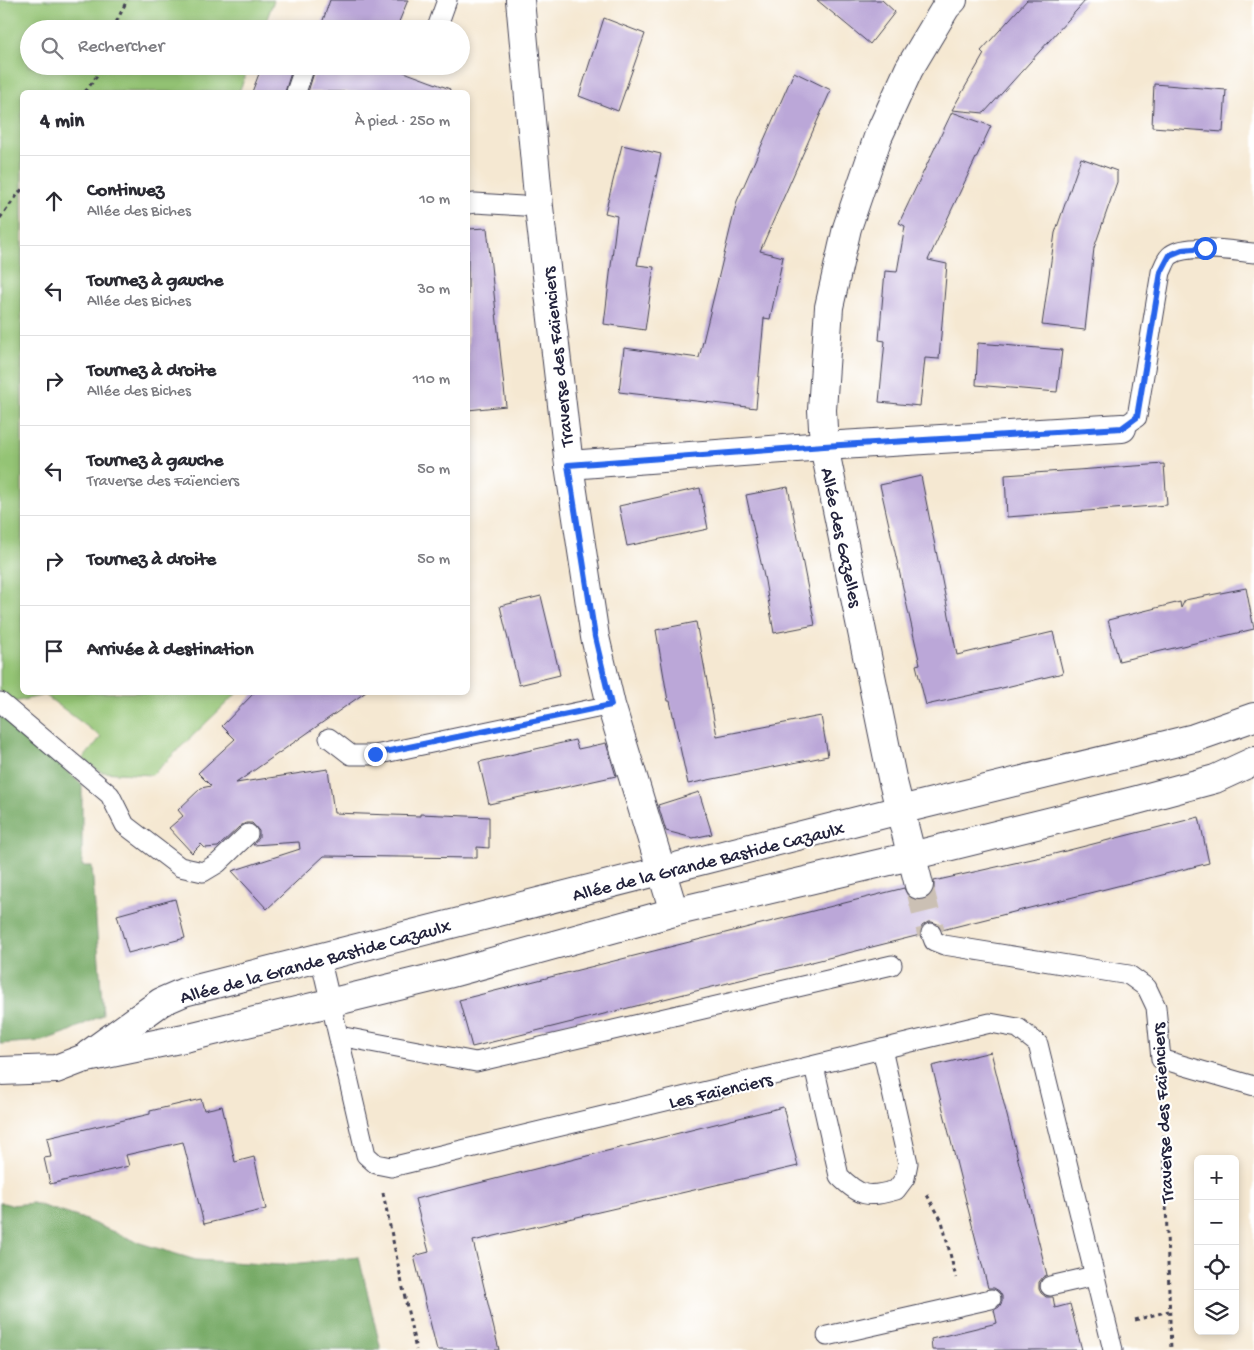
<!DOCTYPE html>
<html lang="fr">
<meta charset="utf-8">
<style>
:root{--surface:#fff;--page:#f7f7f7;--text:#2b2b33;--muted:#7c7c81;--line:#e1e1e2}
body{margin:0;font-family:"Gochi Hand",sans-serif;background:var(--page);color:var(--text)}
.controls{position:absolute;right:15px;bottom:15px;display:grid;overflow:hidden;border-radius:8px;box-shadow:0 2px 8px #0003}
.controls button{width:45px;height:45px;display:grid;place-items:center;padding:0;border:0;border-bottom:1px solid var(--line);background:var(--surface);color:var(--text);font:25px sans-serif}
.stop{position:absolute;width:15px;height:15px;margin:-11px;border:4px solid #2563eb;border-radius:50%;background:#fff}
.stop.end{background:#2563eb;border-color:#fff;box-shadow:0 1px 5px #0008}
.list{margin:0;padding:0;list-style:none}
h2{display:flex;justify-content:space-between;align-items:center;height:65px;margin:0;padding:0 20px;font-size:21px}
h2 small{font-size:16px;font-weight:400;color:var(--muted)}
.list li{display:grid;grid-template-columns:32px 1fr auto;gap:15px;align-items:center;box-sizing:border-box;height:90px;padding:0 20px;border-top:1px solid var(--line)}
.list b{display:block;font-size:19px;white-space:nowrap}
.list p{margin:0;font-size:16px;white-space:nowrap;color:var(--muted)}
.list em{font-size:16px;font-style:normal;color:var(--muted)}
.icon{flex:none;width:28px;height:28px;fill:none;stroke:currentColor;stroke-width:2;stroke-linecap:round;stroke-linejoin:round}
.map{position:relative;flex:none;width:1254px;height:1350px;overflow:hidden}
.search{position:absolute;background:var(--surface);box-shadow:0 2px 8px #0003;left:20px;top:20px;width:450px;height:55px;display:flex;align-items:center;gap:12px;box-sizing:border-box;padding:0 18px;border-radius:28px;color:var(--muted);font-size:19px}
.panel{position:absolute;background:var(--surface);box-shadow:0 2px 8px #0003;left:20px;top:90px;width:450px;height:605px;border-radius:8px}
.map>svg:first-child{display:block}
.green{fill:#94c474;stroke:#5b7358}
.forest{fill:#7a6;stroke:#4c6650}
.building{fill:#bba7d8}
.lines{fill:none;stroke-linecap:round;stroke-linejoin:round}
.street-tunnel{stroke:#cbc0b4;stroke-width:28;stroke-dasharray:28 14;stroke-linecap:butt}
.lane-casing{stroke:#424052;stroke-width:21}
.street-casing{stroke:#424052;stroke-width:30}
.path{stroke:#424052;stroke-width:3;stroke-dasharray:4 4;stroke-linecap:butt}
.lane{stroke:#fff;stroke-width:19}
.street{stroke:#fff;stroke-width:28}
.route{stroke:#2563eb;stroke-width:6}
.labels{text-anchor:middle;stroke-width:4.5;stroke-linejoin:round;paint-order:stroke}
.street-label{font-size:19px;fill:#22223b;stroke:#fff}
</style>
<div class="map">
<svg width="1254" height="1350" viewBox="0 0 1254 1350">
<rect width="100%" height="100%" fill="#fff"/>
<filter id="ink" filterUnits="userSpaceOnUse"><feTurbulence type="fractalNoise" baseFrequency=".02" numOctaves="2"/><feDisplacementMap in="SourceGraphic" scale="10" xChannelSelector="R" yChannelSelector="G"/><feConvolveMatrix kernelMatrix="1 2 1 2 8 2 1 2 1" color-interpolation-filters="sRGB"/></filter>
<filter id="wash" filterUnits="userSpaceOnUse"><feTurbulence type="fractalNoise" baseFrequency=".0096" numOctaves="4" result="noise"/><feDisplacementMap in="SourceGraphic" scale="20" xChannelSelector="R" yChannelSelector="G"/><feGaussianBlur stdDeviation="1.12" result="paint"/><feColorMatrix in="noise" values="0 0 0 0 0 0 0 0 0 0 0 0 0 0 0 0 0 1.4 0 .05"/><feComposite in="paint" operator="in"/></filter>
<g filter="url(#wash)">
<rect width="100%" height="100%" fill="#f5e8d2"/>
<path class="green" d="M0 0H274L263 29H29V66H249L239 92H22V692L237 693 152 775 101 772 83 759 101 737 45 695 14 702 0 691Z"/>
<g class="forest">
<path d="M0 715 82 784V866H92L103 1015 65 1033 42 1041 0 1044Z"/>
<path d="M0 1202 11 1205 33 1203 81 1218 140 1243 196 1260 281 1265 359 1257 381 1350H0Z"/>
</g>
<g id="blocks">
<g class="building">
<path d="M330 0H408L396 29H320Z"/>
<path d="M817 0H882L895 12 870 44Z"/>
<path d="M1027 0H1086L984 113 952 110 984 54 981 51Z"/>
<path d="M604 18 645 34 618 111 579 96Z"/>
<path d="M262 66H293L285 92H252Z"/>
<path d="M316 66H388L450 89 449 92H308Z"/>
<path d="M794 72 831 90 760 251 783 257 770 319 764 318 756 408 619 392 624 348 699 358 737 201Z"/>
<path d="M1154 84 1226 90 1223 132 1152 127Z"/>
<path d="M952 112 991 126 928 260 947 264 939 359 925 358 920 406 879 402 885 341 879 340 885 271 897 272 905 226 899 223Z"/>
<path d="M622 145 661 154 637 265 654 267 645 330 604 324 617 216 605 213Z"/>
<path d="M1081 158 1117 171V182L1094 248 1085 330 1042 325 1055 233Z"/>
<path d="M487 228 506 406 468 410V229Z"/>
<path d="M978 343 1062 350 1057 392 976 385Z"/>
<path d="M1164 464 1167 505 1007 517 1005 475Z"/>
<path d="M921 476 957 655 1053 632 1063 673 994 690 926 705 916 665 920 664 880 485Z"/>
<path d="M788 487 815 625 774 633 765 581 746 495Z"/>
<path d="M700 488 708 529 627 546 619 506Z"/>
<path d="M1246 588 1254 629 1119 661 1108 620 1180 602 1181 608 1185 600Z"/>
<path d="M541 596 560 675 519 685 500 606Z"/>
<path d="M696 622 717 736 821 716 828 756 688 784 670 701H668L656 630Z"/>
<path d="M255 692H366L236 783 328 769 334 813 420 816V814L489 817V848L477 847V858L324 856 267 909 232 871 300 849 299 842 253 845 259 838V831L252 823H246L240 826 218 847 205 848 201 844 192 853 169 828 183 816 178 810 201 788 211 786 198 773 235 739 222 726Z"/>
<path d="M575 740 578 749 606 743 616 776 489 804 479 762Z"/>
<path d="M699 792 712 834 693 838 666 831 658 805Z"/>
<path d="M1199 817 1209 863 942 930 938 924 932 922H928L922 926 920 935 472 1047 459 1000 904 888 908 896 914 900H922L930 896 934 889V881L1050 855Z"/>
<path d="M175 899 185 938 128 953 117 915Z"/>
<path d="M991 1052 1047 1275 1043 1277 1039 1282V1289L1041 1293 1046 1297H1053L1055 1308 1070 1304 1082 1350H932L931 1339 997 1323 994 1310 999 1307 1002 1302V1296L999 1291 994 1288H988L932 1066Z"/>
<path d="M201 1099 204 1110 222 1106 235 1162 254 1157 266 1209 204 1224 183 1142 126 1155 129 1166 50 1184 44 1158 51 1157 47 1138 150 1114V1111Z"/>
<path d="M783 1107 798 1166 473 1241 499 1350H437L414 1256 429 1252 415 1199Z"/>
</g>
</g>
</g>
<g filter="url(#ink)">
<use href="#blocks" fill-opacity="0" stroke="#424052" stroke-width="1"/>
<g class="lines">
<path class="street-tunnel" d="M919 885 931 933"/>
<g class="lane-casing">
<g id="lane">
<path d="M438 25 447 0"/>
<path d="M296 92 305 66"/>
<path d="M468 204 475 203 539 207"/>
<path d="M1122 428 1137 417 1161 272C1164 267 1166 258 1171 255 1187 243 1234 251 1254 253"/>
<path d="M0 702 110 795 125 825 180 867 203 872 218 863 248 834"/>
<path d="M329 738 351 755H375L611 705"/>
<path d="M931 933 934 941 944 945 1129 975 1147 988 1156 1007 1161 1059 1254 1086"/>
<path d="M320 957 366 1155 376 1164 391 1167 990 1023 1018 1028 1038 1044 1113 1350"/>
<path d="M339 1036 476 1062 892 965"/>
<path d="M814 1066 839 1176C860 1197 868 1198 896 1190L905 1178 908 1163 882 1049"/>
<path d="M1050 1286 1094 1276"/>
<path d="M827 1336 991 1299"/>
</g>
</g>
<g class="street-casing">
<g id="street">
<path d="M520 0 539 207 569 465 595 637 611 705 674 912"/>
<path d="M569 465 824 446 1122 428"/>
<path d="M919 885 892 778 824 446 822 410 829 307 847 228 878 137 909 69 946 7 953 0"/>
<path d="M89 1054 161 1002 184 992 900 810 1194 738 1254 717"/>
<path d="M0 1071 56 1069 82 1059 189 1037 448 974 674 912 911 856 1137 800 1215 779 1254 761"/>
</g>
</g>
<g class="path">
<path d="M113 29 127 0"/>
<path d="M85 92 97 76V66"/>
<path d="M0 218 22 189"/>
<path d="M1162 1087 1171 1350"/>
<path d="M383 1193 416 1350"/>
<path d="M927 1195 942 1221 956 1278"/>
<path d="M1135 1320 1169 1311"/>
</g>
<use href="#lane" class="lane"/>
<use href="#street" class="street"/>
</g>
</g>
<g class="lines" filter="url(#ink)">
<path class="route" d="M375 754 611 705 595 637 568 465 824 446 1122 428 1137 417 1161 272 1170 255 1182 250 1205 248"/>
</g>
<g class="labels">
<g class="street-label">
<text transform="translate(556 357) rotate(-96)" y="7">Traverse des Faïenciers</text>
<text transform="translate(843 537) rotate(78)" y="7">Allée des Gazelles</text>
<text transform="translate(708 860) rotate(-14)" y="7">Allée de la Grande Bastide Cazaulx</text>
<text transform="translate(315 960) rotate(-15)" y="7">Allée de la Grande Bastide Cazaulx</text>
<text transform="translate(720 1089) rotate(-13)" y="7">Les Faïenciers</text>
<text transform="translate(1161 1113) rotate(-93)" y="7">Traverse des Faïenciers</text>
</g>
</g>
</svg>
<div class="controls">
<button>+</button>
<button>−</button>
<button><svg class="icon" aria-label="locate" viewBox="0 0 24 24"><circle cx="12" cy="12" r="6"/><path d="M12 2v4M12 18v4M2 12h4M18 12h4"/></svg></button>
<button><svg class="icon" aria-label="layers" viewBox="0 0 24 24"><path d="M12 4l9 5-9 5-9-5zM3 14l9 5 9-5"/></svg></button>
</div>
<div class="stop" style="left:1205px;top:248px"></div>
<div class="stop end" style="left:375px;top:754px"></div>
<div class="search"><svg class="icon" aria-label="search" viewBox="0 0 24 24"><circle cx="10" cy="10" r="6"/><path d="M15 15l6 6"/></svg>Rechercher</div>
<section class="panel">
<h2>4 min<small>À pied · 250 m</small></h2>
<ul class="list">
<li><svg class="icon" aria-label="ahead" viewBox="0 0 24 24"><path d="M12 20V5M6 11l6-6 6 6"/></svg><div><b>Continuez</b><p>Allée des Biches</p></div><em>10 m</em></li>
<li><svg class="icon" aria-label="left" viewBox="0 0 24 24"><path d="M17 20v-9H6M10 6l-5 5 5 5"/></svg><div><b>Tournez à gauche</b><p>Allée des Biches</p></div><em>30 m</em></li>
<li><svg class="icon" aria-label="right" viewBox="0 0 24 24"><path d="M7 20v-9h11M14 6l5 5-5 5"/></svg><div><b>Tournez à droite</b><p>Allée des Biches</p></div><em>110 m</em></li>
<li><svg class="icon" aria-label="left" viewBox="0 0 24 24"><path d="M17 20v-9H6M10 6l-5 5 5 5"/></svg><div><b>Tournez à gauche</b><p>Traverse des Faïenciers</p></div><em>50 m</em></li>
<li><svg class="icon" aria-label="right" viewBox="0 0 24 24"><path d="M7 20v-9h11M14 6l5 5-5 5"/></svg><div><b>Tournez à droite</b></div><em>50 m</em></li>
<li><svg class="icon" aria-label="arrive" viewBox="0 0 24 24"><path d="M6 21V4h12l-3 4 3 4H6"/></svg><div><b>Arrivée à destination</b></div></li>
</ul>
</section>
</div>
